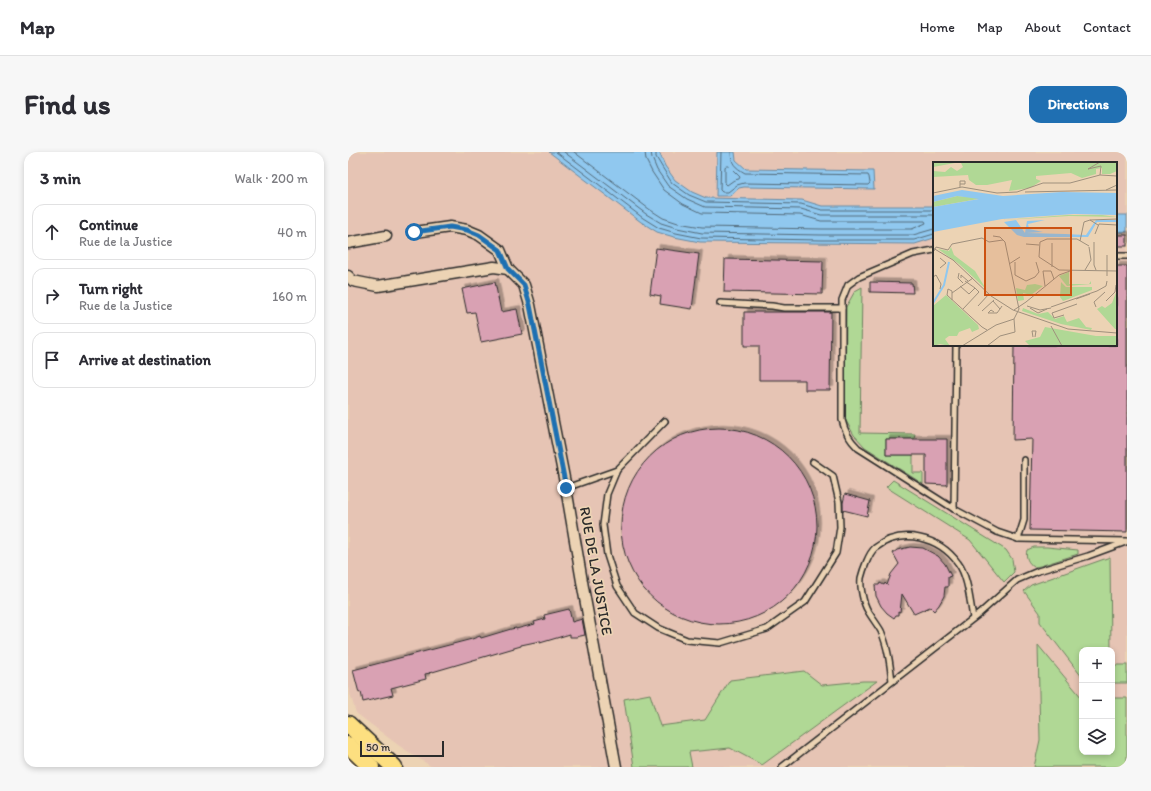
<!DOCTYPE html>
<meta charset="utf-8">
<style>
:root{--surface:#fff;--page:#f7f7f7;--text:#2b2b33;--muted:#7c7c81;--line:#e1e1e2;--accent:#1f6fb2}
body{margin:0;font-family:Itim,sans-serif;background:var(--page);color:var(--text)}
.controls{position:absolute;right:12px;bottom:12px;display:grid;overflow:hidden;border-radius:8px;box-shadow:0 2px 6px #0003}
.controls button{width:36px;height:36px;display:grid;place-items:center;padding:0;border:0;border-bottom:1px solid var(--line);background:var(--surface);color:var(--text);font:20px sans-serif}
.scale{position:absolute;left:12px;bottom:10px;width:84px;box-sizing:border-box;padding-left:4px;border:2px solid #2b2b2b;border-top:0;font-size:11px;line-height:14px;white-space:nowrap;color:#2b2b2b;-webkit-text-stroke:3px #ecd3b4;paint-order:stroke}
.stop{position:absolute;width:12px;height:12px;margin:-9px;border:3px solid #1f6fb2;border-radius:50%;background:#fff}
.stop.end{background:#1f6fb2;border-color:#fff;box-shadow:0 1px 4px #0008}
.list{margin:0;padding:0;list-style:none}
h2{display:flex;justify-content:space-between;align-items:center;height:52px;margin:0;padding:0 16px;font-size:17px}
h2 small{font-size:13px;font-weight:400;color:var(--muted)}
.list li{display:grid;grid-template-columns:26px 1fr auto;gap:12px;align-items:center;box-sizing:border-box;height:56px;margin:0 8px 8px;padding:0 8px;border:1px solid var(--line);border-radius:12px}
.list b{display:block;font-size:15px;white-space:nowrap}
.list p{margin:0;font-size:13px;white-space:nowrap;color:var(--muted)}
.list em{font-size:13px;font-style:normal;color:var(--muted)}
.icon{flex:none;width:22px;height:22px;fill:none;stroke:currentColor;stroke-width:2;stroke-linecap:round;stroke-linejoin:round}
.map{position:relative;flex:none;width:779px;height:615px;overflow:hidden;border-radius:12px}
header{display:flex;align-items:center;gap:24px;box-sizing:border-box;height:56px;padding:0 20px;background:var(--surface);border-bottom:1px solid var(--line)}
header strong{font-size:19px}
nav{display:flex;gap:22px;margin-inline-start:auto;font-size:14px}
.intro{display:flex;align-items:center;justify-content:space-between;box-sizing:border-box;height:96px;padding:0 24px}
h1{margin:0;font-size:28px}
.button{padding:10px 18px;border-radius:12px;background:var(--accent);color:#fff;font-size:14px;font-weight:700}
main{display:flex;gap:24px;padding:0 24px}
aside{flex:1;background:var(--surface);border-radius:12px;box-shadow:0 2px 6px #0003}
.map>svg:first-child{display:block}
.built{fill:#e6c4b4;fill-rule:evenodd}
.green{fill:#b0d895;stroke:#6e8260}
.water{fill:#90c8ef;stroke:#6889a1}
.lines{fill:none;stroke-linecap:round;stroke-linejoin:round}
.shore{stroke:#536a79;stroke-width:1}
.building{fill:#d9a1b3;stroke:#2b2b2b;filter:url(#shadow)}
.service-casing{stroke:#2b2b2b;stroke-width:8}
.minor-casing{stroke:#2b2b2b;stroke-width:13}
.primary-casing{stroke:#2b2b2b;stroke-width:19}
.service{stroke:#ecd3b4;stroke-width:5}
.minor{stroke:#ecd3b4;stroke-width:10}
.primary{stroke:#fddf80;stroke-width:16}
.route{stroke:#1f6fb2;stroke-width:5}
.labels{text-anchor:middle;stroke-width:3.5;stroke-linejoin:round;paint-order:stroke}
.street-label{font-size:15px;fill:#2b2b2b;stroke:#ecd3b4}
.inset-river{fill:none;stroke:#90c8ef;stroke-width:2}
.inset-road{fill:none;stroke:#9f907d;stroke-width:1}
.view{fill:#cc5211;fill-opacity:0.15;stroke:#cc5211;stroke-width:2}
.inset-edge{fill:none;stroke:#2b2b2b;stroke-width:2}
</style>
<header>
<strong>Map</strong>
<nav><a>Home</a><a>Map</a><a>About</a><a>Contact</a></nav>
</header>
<div class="intro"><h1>Find us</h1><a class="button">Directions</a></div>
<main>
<aside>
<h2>3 min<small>Walk · 200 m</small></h2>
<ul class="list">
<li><svg class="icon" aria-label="ahead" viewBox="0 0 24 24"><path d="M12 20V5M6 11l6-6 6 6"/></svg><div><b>Continue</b><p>Rue de la Justice</p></div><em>40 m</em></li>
<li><svg class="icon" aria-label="right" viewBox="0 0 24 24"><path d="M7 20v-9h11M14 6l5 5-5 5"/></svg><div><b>Turn right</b><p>Rue de la Justice</p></div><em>160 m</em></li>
<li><svg class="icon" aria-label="arrive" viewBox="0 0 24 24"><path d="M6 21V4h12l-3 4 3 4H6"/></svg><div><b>Arrive at destination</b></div></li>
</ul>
</aside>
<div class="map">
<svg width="779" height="615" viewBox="0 0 779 615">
<defs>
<filter id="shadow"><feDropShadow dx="3.5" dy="-3.5" stdDeviation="0" flood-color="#0004"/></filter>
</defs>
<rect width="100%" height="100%" fill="#ecd3b4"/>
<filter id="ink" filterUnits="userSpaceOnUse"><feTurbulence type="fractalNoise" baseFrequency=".025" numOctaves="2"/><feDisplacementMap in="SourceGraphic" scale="8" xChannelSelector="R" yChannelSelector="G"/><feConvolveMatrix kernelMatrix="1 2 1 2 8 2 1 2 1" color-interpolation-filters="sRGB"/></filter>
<g filter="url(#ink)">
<path class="built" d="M0 0H779V615H84L50 593 8 561 0 535ZM586 11H768V193H586ZM734 498H764V600H734Z"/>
<g class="green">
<path d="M514 135 512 281 567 282 566 287H538V303H565V321H575V332L517 295 506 283 497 267 498 155 507 139Z"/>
<path d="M545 328 658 398 664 407 666 420 656 430 622 388 538 335Z"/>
<path d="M686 395H699L730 398V402L692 414 686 415C680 411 677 405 679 398Z"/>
<path d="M762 405 763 498H734V525L692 470V461L676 439 683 433Z"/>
<path d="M690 493 734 546V600H764V546H779V615H686L692 588Z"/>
<rect x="764" y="513" width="15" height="18"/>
<path d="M456 519 474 533 515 529H529L414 613 382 596 341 600 344 615H286L276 547 302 542 312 574 357 568 382 528Z"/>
</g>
<g class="water">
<path d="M201 0H311L317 14 327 28 344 40 358 46 454 48 474 54H586V86L567 92 352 90 326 85 309 80 293 70Z"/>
<path d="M369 0H387L388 8 398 17 525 19 526 37 396 35 391 36 382 44H368Z"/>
<rect x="768" y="63" width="11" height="17"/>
</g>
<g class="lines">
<g class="shore">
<path d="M208 0 295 66 311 76 328 81 353 86 474 88H566L586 82"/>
<path d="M216 0 298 62 313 71 329 76 354 81 474 83H565L586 77"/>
<path d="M226 0 301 57 315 66 330 71 354 75 474 77H564L578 71 577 69H473L452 63 354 61 335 52 316 38 304 20 298 8 297 0"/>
<path d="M303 0 304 6 309 18 320 34 339 47 357 55 453 57 473 63H586"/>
<path d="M308 0V5L314 15 324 31 341 43 358 50 453 52 474 58H586"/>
<path d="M373 0 372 38 374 40H380L389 33 396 31 520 33 522 31 521 25 520 23 397 21C387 15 383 12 383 0"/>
<path d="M379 14H381L392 25 391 27 386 28 379 33 377 31V15Z"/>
</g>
</g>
<g class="building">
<rect x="768" y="83" width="11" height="11"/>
<path d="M308 96 351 102 344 157 312 152 313 144 302 142Z"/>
<path d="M377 107 475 109 474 142 376 140Z"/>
<path d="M768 114H779V380L682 378 684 287 665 288 666 193H768Z"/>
<path d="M147 130 153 160 169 157 174 182 133 190 127 160 119 161 114 137Z"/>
<path d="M522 130 564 131 565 141 522 140Z"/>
<path d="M396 160H483L482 238H457V228H411V194H396Z"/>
<circle cx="371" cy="374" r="98"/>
<path d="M538 287H599V333L578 332V303H538Z"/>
<path d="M497 342 522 349 519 364 495 358V351Z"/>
<path d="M562 395 575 396 590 404 597 412 603 424 600 425V435H597L596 444 591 453 586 459 582 455 566 462 554 442 552 460 550 459V463H548L546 466 539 461 533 454 528 444 527 433H531L532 431 536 433 537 431 539 433 543 422 551 412 545 401 549 398Z"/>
<path d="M221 457 224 470 234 467 237 483 228 485H222V482L192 491V489L173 493V494L81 521H82L77 522 78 527 43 536 45 543 15 550 13 540 11 541 5 518 124 487 132 484 133 486 163 477 168 476V477L187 472 186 470 197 467 196 463Z"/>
</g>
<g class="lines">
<g class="service-casing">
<g id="service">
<path d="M586 98 565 102 511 125 500 133 494 148V268C497 280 501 287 510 296L606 357 649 380 670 387 779 389"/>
<path d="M768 104H779"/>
<path d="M372 151 424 154 436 156H494"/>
<path d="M269 318 259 342 255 373 259 403 269 434 287 461 310 476 339 488 372 491 419 477 457 450 488 401 492 375 491 350 485 324 465 310"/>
<path d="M218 336 269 318 317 269"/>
<path d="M606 357 608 193"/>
<path d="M670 387 676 368V308"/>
<path d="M544 529C542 512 540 495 533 479 529 472 524 466 520 459 515 451 512 435 513 426 515 418 521 401 527 396 554 375 591 385 610 411 620 424 622 450 625 466"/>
<path d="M434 615 631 462 669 428 690 419 740 404 778 390"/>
</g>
</g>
<g class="minor-casing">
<g id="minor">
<path d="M67 80 102 75 119 78 131 83 152 98 160 117 176 133 182 153 218 336 236 441 268 615"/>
<path d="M0 91 38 84"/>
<path d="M0 124 5 129 30 134 146 115 160 117"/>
</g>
</g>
<g class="primary-casing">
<g id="primary">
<path d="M0 572 46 615"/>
<path d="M0 593 23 615"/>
</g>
</g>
<use href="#service" class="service"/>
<use href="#minor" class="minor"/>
<use href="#primary" class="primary"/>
</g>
</g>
<g class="lines" filter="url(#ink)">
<path class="route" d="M66 80 102 75 119 78 131 83 152 98 160 117 176 133 182 153 218 336"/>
</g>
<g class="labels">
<g class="street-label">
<text transform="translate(248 419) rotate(80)" y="5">RUE DE LA JUSTICE</text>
</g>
</g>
<g transform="translate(585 10)">
<rect width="184" height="184" fill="#ecd3b4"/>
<path d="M0 0H184V9L177 12H169V6L163 7V12L149 16 138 11 103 14V17L108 19 97 26 76 29 79 18 54 23H43L36 18 35 13 0 15V9L12 10 18 5 24 9 30 5 28 1H22L0 5ZM24 34 47 36 56 35 0 45V40ZM134 53H169L184 55 136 54 69 58ZM18 85 21 93 42 109 53 127 26 102 5 87 16 89ZM136 110V122H156L158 119V122L134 124 126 114ZM128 120 133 125H159V128L130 139 127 135ZM102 122 110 124 98 133 90 131 91 138 85 139 83 126 92 128 94 123ZM184 128V167H182L164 147 169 144 172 146 179 141ZM13 133 45 163 46 167 39 170 37 166 26 170 24 174H16L12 177 17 184 7 182 0 184V144ZM90 146 105 152 115 150 122 157 131 154 134 160 146 156 153 165 159 166 158 168 128 162 89 149ZM112 165 163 174H184V184H91L96 183 92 179 107 175Z" fill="#b0d895"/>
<path d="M29 28 70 34 129 30 184 31V53L141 52 69 57 0 70V45L46 37 24 34 0 40V34ZM83 58 92 71 94 59 112 58 95 62 96 67 110 70 94 71 132 72 153 73 163 58H184V60H164L155 75H91L84 73 71 60Z" fill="#90c8ef"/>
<path class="inset-river" d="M0 141 11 123 16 100"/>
<path class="inset-road" d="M167 0 155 7 168 4 167 13M27 25V19H32V22H27M173 28 184 23M92 30 184 28M0 31 29 25 64 31 84 30 110 21H137L167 13 184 14M157 58 184 57M162 72 166 62 184 63M147 79 151 60 157 58 165 63M161 80V103L163 108M93 82 106 83M156 84 144 77H114L107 80 106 95 126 108 184 109M0 86 20 98 58 134 80 148 135 167 184 171M1 89 3 85 15 88 19 82 49 76 56 80 70 78M82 100V113L93 119 102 115 106 110 103 100M76 102 87 95M119 105V81M7 106 13 101 7 96M152 108 158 98 156 85M26 111 25 116 30 121M174 114V93M0 115 3 113 8 122 7 127M28 116V113L35 119M32 119 42 126M27 124 36 132 42 126 46 130 30 147M112 124 110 109H118L121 117M19 131 40 116M143 137 157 132M19 138V129L15 127 14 133 49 165 54 168M60 139 67 147 69 144M173 139 182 130 183 123M93 140 126 113 137 109M45 144 56 132M94 144 107 148 118 146M118 145 164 129 173 124 174 119M163 145 161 140 172 130M97 146 105 151 114 147M81 148 93 140M49 149 61 138M61 150 58 148 55 151H64L67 147M131 153 121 156 119 151 144 142M118 164 129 184M100 175 99 169H103L102 175M29 184 63 163 81 157 86 147 72 80 67 75 60 74M54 184 67 174 82 170 81 157"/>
<path class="view" d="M52 66H138V133H52Z"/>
<rect width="184" height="184" class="inset-edge"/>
</g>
</svg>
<div class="controls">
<button>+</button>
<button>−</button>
<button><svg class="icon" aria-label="layers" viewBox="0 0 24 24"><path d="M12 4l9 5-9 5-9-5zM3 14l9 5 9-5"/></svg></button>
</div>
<div class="scale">50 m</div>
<div class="stop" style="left:66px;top:80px"></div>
<div class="stop end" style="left:218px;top:336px"></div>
</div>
</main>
